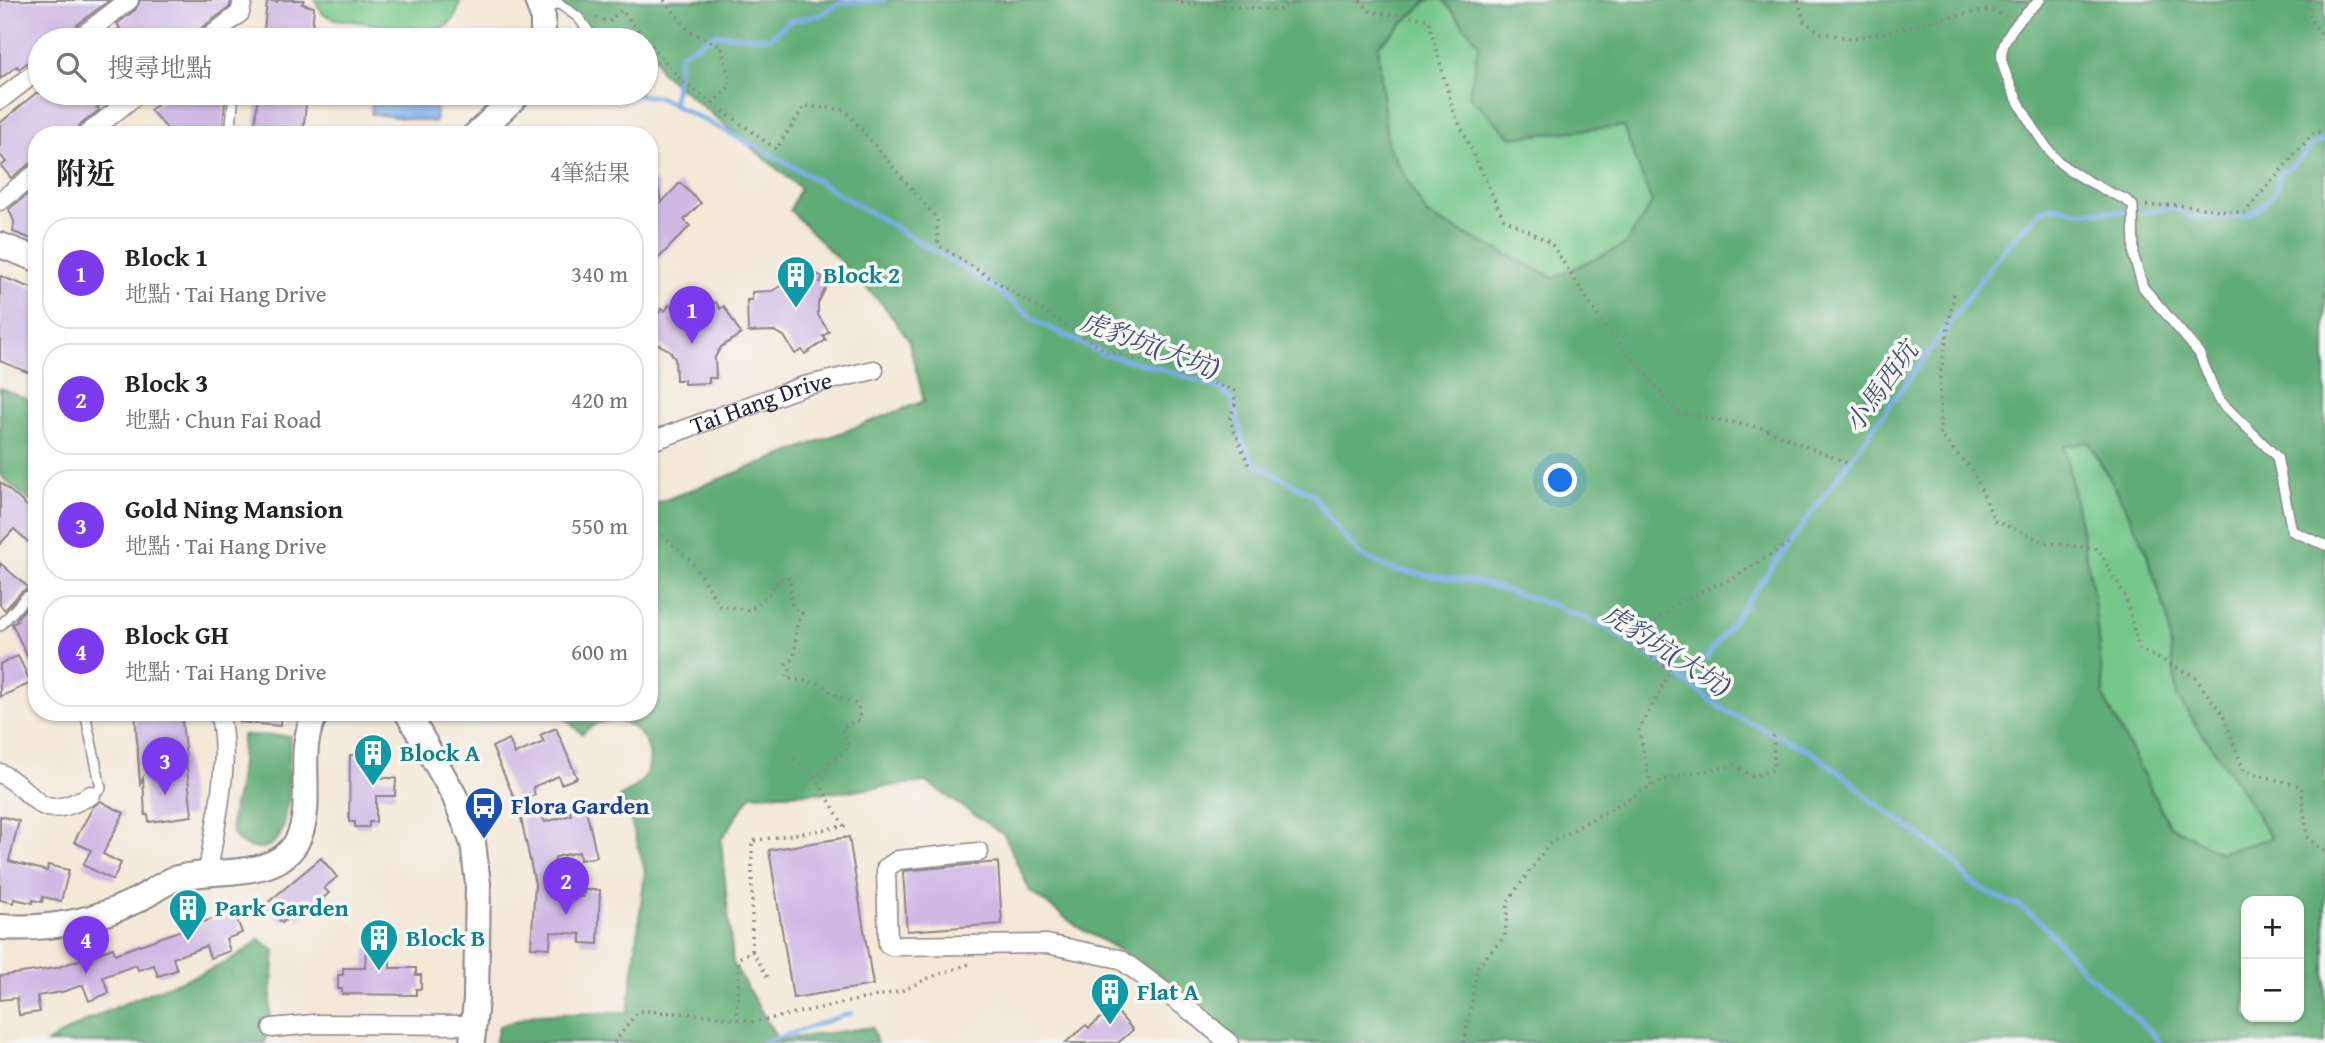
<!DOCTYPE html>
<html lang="zh-TW">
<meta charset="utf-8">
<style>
:root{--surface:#fff;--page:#f6f6f6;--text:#222;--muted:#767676;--line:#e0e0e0;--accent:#7c3aed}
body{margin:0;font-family:"Gentium Book Plus","Noto Serif TC",serif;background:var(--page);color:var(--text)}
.controls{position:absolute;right:21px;bottom:21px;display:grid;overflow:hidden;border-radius:14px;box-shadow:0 2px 5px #0004}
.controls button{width:63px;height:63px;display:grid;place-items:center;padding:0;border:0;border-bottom:2px solid var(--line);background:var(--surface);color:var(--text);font:35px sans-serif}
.you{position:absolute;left:1561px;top:481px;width:24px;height:24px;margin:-18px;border:5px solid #fff;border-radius:50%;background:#1a73e8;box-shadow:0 0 0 10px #1a73e833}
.badge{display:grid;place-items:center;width:46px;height:46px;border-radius:50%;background:var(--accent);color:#fff;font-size:23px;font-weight:700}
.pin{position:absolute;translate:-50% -58px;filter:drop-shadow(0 2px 4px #0008)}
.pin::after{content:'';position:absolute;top:37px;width:24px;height:21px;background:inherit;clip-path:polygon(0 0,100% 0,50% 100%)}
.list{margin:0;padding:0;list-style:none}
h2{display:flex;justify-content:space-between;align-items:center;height:91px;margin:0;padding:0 28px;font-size:30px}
h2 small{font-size:23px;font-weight:400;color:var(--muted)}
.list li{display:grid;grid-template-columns:46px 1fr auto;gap:21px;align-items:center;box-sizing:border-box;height:112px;margin:0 14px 14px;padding:0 14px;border:2px solid var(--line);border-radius:28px}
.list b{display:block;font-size:26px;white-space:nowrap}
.list p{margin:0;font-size:23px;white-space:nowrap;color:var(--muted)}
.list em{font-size:23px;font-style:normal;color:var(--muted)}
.icon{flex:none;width:38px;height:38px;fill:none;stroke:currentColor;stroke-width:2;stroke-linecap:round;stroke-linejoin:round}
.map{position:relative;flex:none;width:2325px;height:1043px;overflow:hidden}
.search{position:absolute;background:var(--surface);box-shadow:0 2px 5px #0004;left:28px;top:28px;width:630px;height:77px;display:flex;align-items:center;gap:18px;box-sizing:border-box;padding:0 24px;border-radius:38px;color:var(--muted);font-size:26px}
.panel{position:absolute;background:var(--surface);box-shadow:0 2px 5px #0004;left:28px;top:126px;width:630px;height:595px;border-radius:28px}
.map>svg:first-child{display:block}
.green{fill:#75c78a;stroke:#4c7462;stroke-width:2}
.forest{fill:#60ac76;stroke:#416758;stroke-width:2;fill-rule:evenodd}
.water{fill:#7aace6;stroke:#4e6790;stroke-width:2}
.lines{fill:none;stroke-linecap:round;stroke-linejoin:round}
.stream{stroke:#7aace6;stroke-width:5}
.building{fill:#cfb8e4}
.lane-casing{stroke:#8b8589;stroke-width:12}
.street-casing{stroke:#8b8589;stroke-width:21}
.secondary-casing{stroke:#8b8589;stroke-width:28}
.path{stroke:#8b8589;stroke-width:3.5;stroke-dasharray:2 5;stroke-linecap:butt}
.lane{stroke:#fff;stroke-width:9}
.street{stroke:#fff;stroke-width:18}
.secondary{stroke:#fff;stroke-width:24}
.labels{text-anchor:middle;stroke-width:7;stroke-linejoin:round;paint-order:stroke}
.culture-label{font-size:24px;font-weight:bold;fill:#0d838f;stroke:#f6f6f2;text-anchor:start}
.street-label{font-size:24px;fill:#22223b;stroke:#f6f6f2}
.transit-label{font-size:24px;font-weight:bold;fill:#164399;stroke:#f6f6f2;text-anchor:start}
.water-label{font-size:26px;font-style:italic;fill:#415277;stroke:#f6f6f2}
</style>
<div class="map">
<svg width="2325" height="1043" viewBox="0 0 2325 1043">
<rect width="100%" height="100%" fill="#f6f6f2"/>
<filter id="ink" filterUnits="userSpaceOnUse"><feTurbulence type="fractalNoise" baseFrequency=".0143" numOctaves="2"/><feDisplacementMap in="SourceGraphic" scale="14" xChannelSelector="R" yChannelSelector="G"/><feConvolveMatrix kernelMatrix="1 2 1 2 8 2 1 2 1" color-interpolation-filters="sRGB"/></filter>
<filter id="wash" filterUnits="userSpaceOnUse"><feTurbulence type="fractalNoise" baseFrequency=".00686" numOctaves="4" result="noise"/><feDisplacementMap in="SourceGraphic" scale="28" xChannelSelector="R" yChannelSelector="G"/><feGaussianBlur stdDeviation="1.57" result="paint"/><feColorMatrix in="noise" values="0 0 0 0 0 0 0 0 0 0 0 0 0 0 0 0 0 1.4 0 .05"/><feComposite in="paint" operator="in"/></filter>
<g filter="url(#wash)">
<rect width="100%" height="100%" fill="#f4e8d7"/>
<g class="green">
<path d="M315 0H460C458 18 450 27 433 31L335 19 323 14Z"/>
<path d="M1428 0H1443L1479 44 1470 96 1511 137 1623 126 1652 203 1625 245 1554 278 1427 215 1387 144 1378 46Z"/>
<path d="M2089 442 2124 504 2145 548 2167 616 2177 697 2239 786 2271 838 2220 853 2169 825 2104 698 2093 590 2064 446Z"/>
</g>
<g class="forest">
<path d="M544 0H1428L1378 46 1387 144 1427 215 1554 278 1625 245 1652 203 1623 126 1511 137 1469 96 1479 44 1443 0H2325V1043H1243L1134 958 1079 928 1030 891 1004 835 926 782 840 792 751 795 721 840 733 963 778 1040 872 1027 877 1043H495L499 1026 534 1015 628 1012 645 871 631 821 620 796C684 770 631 689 582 734L558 712H649V506L924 401 908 339 884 306 790 210 800 188 659 70 657 59 646 55V40H610L582 28ZM2089 442 2124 504 2145 548 2167 616 2177 697 2239 786 2271 838 2220 853 2169 825 2104 698 2093 590 2064 446ZM2246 901H2299V1017H2246Z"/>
<path d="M0 388 37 403V508L0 475Z"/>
<path d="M242 735 290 736C288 763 292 815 279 837 267 855 238 851 232 830 229 817 236 801 238 788 241 770 242 753 242 735Z"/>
<path d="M259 939 275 950 270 1012 265 1043H47C80 1022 118 1006 154 991 193 975 227 969 259 939Z"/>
</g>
<path class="water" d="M373 93 437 99 435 122 371 114Z"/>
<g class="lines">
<g class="stream">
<path d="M622 93 658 97 777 157 988 283 1038 322 1056 331 1106 355 1163 369 1221 389 1233 400 1244 446 1254 463 1312 494 1329 518 1359 554 1393 570 1481 583 1550 604 1601 625 1651 656 1724 710 1810 751 1851 781 1871 800 1952 859 1969 881 1998 898 2018 905 2039 920 2080 967 2151 1032 2159 1043"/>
<path d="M673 105 680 54 716 34 770 38 790 21 820 15 840 3 884 0"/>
<path d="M2142 212 2175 208 2189 216 2227 218 2249 215 2262 206 2273 194 2278 186 2279 175 2303 157 2309 147 2325 139"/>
<path d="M1706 658 2001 252 2041 210 2058 207 2075 211 2125 212"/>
<path d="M763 1043 851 1013"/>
</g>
</g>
<g id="blocks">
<g class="building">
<path d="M0 0H110L57 40H40V53L19 69 17 66 0 79Z"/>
<path d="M140 0H231L230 7 185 40H104L120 28 117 24 136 9Z"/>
<path d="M277 0H304L302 4 314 7 311 40H263L267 1 277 2Z"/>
<path d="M36 93H115L97 107 99 110 79 126 74 135H37V162L30 164 11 178 1 166 6 162 0 155V123Z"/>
<path d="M172 93H226L222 134 200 133 201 135H173L150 110Z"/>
<path d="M258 93H307L303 135H254Z"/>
<path d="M649 182H657L661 203 680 183 701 203 684 220 690 226 649 268Z"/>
<path d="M37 187V241L13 232 14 222 9 209Z"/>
<path d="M801 266 823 277 820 282 827 285 818 303V315L829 332 823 336 826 340 805 354 802 350 795 354 784 336 774 331 748 332 747 300H752V292L772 291 782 285 791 267 798 270Z"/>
<path d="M0 276 37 290V362L32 374 0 361Z"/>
<path d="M716 302 720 309 724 306 741 334 721 347 715 357 716 378H709V383L684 384V380H676L675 359 669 350 650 340 654 334 650 331 661 309 665 311 669 305 687 314 699 313Z"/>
<path d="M0 482 37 515V550L14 529 0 544Z"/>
<path d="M0 563 29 588 21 592 5 610 0 605Z"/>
<path d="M37 600V677L12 624 18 621 16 619 30 603Z"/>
<path d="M18 656 31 683 0 697V664Z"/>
<path d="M135 712H181L192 816 149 822 148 815H145L143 778 140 784Z"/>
<path d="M239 712H281L280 726 239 722Z"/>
<path d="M556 728 577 778 561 784 558 776 533 787 535 795 516 802 492 747 509 739 515 754 544 742 540 735Z"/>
<path d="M356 750 370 751 369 755H377V778H396L395 796H376V822H369V827H355V822H349L350 755H356Z"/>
<path d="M100 801 124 813 103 854 121 863 113 880 83 865 91 850 74 842 93 807Z"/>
<path d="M585 805 597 857 580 860 579 852 555 857 553 896 584 897V890H600L598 944 581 943V934L551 932 550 948 531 947 535 884 521 818 541 814 545 822 571 815 569 808Z"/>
<path d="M0 816 19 821 9 861 47 871 48 865 69 870 61 901 43 897 42 902 33 900V903L14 899 13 903 0 900Z"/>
<path d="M849 837 873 985 793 998 769 850Z"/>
<path d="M321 858 337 877 324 888 329 893 299 919 294 913 282 923 266 904Z"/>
<path d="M998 862 1002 924 907 931 903 871Z"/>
<path d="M234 911 242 933 226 939 230 951 210 958 206 946 173 958 177 970 158 976 154 965 138 970 136 965 103 977 109 993 89 1001 83 985 62 992 37 996 40 1012 19 1015 17 998 0 1000V976L56 968 113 948 115 954Z"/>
<path d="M366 949H390V968H416V975H421V989H416V995L342 994V989H338V975H343V968H365Z"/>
<path d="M1113 1007 1133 1030 1118 1043H1065L1086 1025 1089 1028Z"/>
</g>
</g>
</g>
<g filter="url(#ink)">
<use href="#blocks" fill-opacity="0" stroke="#8b8589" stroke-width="2"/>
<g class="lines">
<g class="lane-casing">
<g id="lane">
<path d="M2040 0C2025 14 2007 30 2002 51 1997 73 2043 148 2060 163 2074 174 2095 185 2111 193 2120 197 2126 198 2133 206L2134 257 2143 287 2199 353 2218 399 2277 457 2292 531 2325 545"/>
<path d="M543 10 558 3 578 17 595 40"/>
<path d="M230 135 234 93"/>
<path d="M0 626 26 597 37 592"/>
<path d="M85 712 101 788 91 795"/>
</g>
</g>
<g class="street-casing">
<g id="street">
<path d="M77 40 129 0"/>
<path d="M206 40 240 13 243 0"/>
<path d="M0 100 40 69"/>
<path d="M86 135 139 93"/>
<path d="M0 201 37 173"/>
<path id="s1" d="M649 442 804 386 874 370"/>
<path d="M0 773C43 796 35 825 91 795"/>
<path d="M979 852 898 860 886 868 888 944 892 946 1047 944 1120 959 1200 1018 1229 1043"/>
<path d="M208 873C215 821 232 764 219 712"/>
<path d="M272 1028 313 1024 475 1025"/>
</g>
</g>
<g class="secondary-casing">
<g id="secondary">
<path d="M537 0 543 17V40"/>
<path d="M475 135 520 93"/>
<path d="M0 245 37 259"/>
<path d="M407 712 454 795 473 843 478 884 476 999 472 1043"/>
<path d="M0 927C47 930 92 922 135 901 150 894 162 883 177 878 215 868 274 880 296 843 318 803 292 751 317 712"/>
</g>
</g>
<g class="path">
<path d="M664 0 690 32 721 46 731 85 713 104"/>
<path d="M1176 0V2L1282 10 1297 0"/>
<path d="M1360 0 1371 12 1428 19 1453 110 1503 218 1551 243 1604 325 1677 412 1762 428 1847 463"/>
<path d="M1798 0 1804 21 1822 33 1850 38 1889 32 1942 18 1990 10 2006 16"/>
<path d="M2308 0 2310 17 2325 42"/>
<path d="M596 18 609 22 621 10 682 81 776 149 805 106 845 110 937 219 938 245 1110 353 1163 365 1234 391 1235 404 1230 420 1249 466"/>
<path d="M2146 206 2177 205 2244 213 2314 132H2325"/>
<path d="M1954 294 1940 376V435L1973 471 1995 521 2047 543 2098 549 2126 598 2139 649 2194 676 2223 715 2244 771 2301 786 2307 837 2325 852"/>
<path d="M649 534 660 533 692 562 720 606 751 610 768 595 779 578H790L792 606 802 613C792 633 798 639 794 658L786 664 790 670 786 678 817 683 826 687 831 693 858 705 860 720 842 727 849 747 815 776 844 826 752 841V951L739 958 737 1019"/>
<path d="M789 754 815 776"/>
<path d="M1651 786 1639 730 1671 670 1628 642 1683 599 1734 578 1788 544"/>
<path d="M752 951 770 981"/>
<path d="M614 1043 638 1011 714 1015 754 1022 901 991 931 977 972 963"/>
<path d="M1464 1043 1478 966 1505 936 1508 901 1550 843 1664 779 1735 765 1753 777 1774 769 1773 733"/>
</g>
<use href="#lane" class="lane"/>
<use href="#street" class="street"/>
<use href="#secondary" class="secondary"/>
</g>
</g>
<defs>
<g id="building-pin" transform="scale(2.0125)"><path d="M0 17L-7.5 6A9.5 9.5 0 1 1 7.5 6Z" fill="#0f9aa8" stroke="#f6f6f2"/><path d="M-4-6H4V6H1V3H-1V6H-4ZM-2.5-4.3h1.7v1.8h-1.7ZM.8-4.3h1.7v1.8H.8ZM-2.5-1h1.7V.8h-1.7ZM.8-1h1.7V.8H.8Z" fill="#fff"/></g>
<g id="bus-pin" transform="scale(2.0125)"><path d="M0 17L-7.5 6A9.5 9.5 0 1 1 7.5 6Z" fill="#1a4fb4" stroke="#f6f6f2"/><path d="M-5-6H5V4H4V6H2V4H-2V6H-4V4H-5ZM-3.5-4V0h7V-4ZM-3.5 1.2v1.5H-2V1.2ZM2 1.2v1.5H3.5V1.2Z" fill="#fff"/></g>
</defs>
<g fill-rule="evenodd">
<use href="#building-pin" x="796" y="275"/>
<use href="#building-pin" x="373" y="753"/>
<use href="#bus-pin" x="484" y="806"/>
<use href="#building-pin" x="188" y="908"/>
<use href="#building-pin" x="379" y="938"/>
<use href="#building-pin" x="1110" y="992"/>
</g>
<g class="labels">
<g class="culture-label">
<text x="823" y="283">Block 2</text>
<text x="400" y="761">Block A</text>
<text x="215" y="916">Park Garden</text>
<text x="406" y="946">Block B</text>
<text x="1137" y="1000">Flat A</text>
</g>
<g class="street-label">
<text dy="8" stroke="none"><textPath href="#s1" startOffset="119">Tai Hang Drive</textPath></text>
</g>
<g class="transit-label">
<text x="511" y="814">Flora Garden</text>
</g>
<g class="water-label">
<text transform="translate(1150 345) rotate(20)" y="9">虎豹坑(大坑)</text>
<text transform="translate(1881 387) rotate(-54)" y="9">小馬西坑</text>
<text transform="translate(1667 650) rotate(33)" y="9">虎豹坑(大坑)</text>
</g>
</g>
</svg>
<div class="controls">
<button>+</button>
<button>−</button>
</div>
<div class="you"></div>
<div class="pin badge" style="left:692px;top:344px">1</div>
<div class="pin badge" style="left:566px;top:915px">2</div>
<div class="pin badge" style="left:165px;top:795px">3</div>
<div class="pin badge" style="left:86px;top:974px">4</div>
<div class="search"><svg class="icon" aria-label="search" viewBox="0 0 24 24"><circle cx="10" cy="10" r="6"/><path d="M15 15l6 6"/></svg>搜尋地點</div>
<section class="panel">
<h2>附近<small>4筆結果</small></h2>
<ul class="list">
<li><span class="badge">1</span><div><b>Block 1</b><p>地點 · Tai Hang Drive</p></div><em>340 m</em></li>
<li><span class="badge">2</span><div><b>Block 3</b><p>地點 · Chun Fai Road</p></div><em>420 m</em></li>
<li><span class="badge">3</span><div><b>Gold Ning Mansion</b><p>地點 · Tai Hang Drive</p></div><em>550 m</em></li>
<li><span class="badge">4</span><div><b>Block GH</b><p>地點 · Tai Hang Drive</p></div><em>600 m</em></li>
</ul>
</section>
</div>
